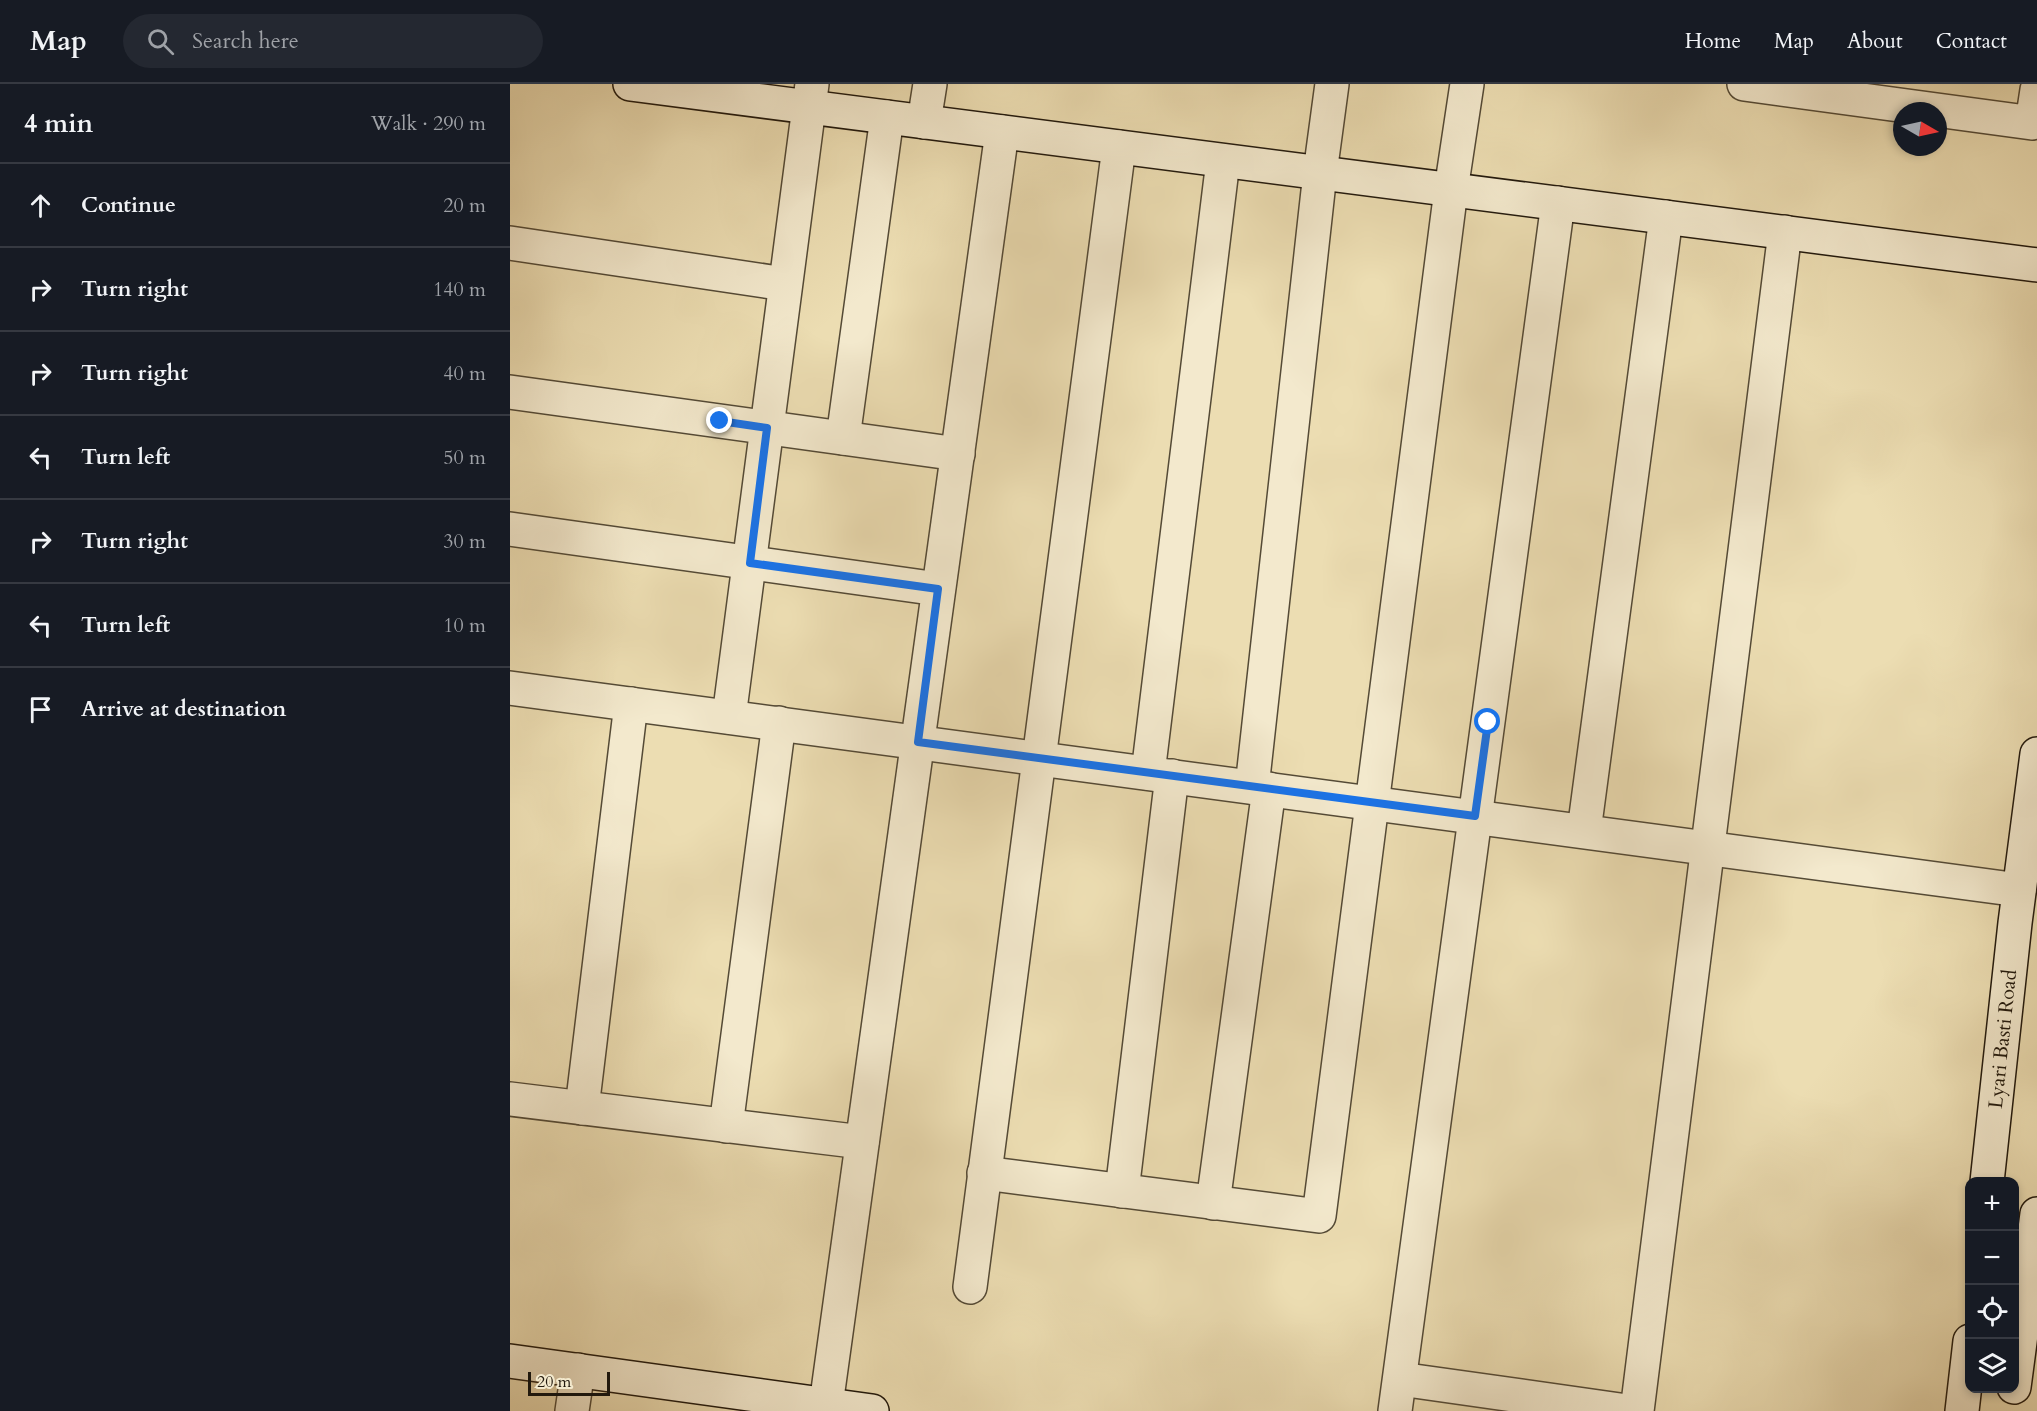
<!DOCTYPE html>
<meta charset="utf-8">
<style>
:root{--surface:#171b24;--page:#242831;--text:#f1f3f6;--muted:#9ea1a6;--line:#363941}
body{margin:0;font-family:Cardo,serif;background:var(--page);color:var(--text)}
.controls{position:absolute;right:18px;bottom:18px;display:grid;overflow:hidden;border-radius:12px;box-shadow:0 3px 9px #0003}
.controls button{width:54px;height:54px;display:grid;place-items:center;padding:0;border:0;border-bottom:2px solid var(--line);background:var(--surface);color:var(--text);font:30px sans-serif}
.compass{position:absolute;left:1383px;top:18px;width:54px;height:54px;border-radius:50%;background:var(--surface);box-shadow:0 3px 9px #0003;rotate:99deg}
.scale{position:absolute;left:18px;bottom:15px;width:82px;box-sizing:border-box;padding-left:6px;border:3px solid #22190d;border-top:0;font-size:16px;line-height:21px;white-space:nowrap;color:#22190d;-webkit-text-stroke:4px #f3e9cd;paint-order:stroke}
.stop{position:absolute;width:18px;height:18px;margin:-14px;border:4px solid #1a73e8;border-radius:50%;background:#fff}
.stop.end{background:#1a73e8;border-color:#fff;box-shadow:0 2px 6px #0008}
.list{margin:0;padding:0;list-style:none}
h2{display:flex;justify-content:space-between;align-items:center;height:78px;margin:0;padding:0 24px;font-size:26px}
h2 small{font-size:20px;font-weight:400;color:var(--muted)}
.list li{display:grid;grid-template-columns:39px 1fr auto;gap:18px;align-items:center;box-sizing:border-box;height:84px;padding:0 24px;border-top:2px solid var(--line)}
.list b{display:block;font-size:22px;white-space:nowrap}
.list em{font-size:20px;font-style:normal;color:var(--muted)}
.icon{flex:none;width:33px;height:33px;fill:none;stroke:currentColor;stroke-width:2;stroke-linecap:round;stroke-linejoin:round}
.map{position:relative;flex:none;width:1527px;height:1327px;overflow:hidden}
header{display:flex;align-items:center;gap:36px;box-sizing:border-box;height:84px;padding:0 30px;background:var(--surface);border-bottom:2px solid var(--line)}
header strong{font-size:28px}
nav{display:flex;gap:33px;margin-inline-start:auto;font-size:21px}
.search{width:420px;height:54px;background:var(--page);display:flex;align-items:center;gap:15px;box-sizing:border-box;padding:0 21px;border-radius:33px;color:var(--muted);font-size:22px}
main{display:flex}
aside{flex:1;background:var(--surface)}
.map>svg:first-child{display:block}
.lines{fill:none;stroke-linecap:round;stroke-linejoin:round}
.street-casing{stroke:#544a36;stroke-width:36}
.secondary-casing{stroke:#22190d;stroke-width:36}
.street{stroke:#f3e9cd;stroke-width:33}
.secondary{stroke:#f3e9cd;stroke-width:33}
.route{stroke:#1a73e8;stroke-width:8}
.labels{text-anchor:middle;stroke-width:5;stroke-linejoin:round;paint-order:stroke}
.street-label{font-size:20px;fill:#22190d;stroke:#f3e9cd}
</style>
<header>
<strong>Map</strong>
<div class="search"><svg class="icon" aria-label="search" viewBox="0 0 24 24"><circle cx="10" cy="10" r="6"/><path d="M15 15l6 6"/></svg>Search here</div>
<nav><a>Home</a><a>Map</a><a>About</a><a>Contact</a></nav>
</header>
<main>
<aside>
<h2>4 min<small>Walk · 290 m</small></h2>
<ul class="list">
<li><svg class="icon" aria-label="ahead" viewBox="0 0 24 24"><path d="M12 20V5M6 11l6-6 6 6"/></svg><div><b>Continue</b></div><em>20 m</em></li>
<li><svg class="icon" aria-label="right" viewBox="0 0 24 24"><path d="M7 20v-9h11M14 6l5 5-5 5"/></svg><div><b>Turn right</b></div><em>140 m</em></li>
<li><svg class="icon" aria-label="right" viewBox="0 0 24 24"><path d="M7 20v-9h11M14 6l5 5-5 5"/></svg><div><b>Turn right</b></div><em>40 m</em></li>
<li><svg class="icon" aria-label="left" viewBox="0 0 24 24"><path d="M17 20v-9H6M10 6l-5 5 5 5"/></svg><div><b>Turn left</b></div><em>50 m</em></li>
<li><svg class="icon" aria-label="right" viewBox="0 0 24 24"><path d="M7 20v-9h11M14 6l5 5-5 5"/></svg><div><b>Turn right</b></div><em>30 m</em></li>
<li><svg class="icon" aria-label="left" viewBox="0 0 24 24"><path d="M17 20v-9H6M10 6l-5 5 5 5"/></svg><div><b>Turn left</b></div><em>10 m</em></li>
<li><svg class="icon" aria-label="arrive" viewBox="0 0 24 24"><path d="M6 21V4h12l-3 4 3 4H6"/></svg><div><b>Arrive at destination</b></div></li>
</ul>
</aside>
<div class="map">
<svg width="1527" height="1327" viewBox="0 0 1527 1327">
<rect width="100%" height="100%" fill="#ecddb2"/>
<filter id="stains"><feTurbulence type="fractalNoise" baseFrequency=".00333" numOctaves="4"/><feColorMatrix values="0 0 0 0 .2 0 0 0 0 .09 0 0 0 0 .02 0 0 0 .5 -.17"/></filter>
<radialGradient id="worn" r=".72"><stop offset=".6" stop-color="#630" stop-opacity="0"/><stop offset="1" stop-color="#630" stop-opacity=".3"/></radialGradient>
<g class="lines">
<g class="street-casing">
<g id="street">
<path d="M1234 0 1522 39 1527 6"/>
<path d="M414 38 420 0"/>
<path d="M0 159 275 200"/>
<path d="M0 308 448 370"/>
<path d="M333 354 377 33"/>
<path d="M0 445 428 505"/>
<path d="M0 604 1509 806"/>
<path d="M219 633 302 0"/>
<path d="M638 689 713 77"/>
<path d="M742 703 810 89 822 0"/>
<path d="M1074 747 1156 133"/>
<path d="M0 1015 352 1058"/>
<path d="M72 1024 121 620"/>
<path d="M216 1042 269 639"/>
<path d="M474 1089 809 1132 941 106 957 0"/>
<path d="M612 1107 662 692"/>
<path d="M703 1119 759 705"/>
<path d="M460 1203 609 63"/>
<path d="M890 1295 1117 1327"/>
<path d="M316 1321 492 48"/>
<path d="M62 1327 68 1286"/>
<path d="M885 1327 1048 119"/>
<path d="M1127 1327 1275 148"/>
</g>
</g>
<g class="secondary-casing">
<g id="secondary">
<path d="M120 0 1527 181"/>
<path d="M1477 1098 1505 839 1527 670"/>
<path d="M0 1277 362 1327"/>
<path d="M1504 1303 1527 1130"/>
<path d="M1452 1327 1460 1257"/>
</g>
</g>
<use href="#street" class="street"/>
<use href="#secondary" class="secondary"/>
</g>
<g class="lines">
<path class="route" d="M210 337 257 344 240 479 428 505 408 658 965 732 978 638"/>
</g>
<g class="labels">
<g class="street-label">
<text transform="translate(1492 955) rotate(-84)" y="7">Lyari Basti Road</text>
</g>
</g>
<rect width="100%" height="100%" filter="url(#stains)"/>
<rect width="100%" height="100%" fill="url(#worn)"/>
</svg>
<div class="controls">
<button>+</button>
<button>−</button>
<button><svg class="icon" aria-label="locate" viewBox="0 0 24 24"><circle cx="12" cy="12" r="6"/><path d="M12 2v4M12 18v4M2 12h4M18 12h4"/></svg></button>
<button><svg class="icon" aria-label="layers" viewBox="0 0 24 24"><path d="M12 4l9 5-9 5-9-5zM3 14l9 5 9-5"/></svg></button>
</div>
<svg class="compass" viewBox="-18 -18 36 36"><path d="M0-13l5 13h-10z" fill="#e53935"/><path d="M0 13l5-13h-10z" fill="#9ea1a6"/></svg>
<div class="scale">20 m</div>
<div class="stop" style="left:978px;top:638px"></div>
<div class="stop end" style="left:210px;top:337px"></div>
</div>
</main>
